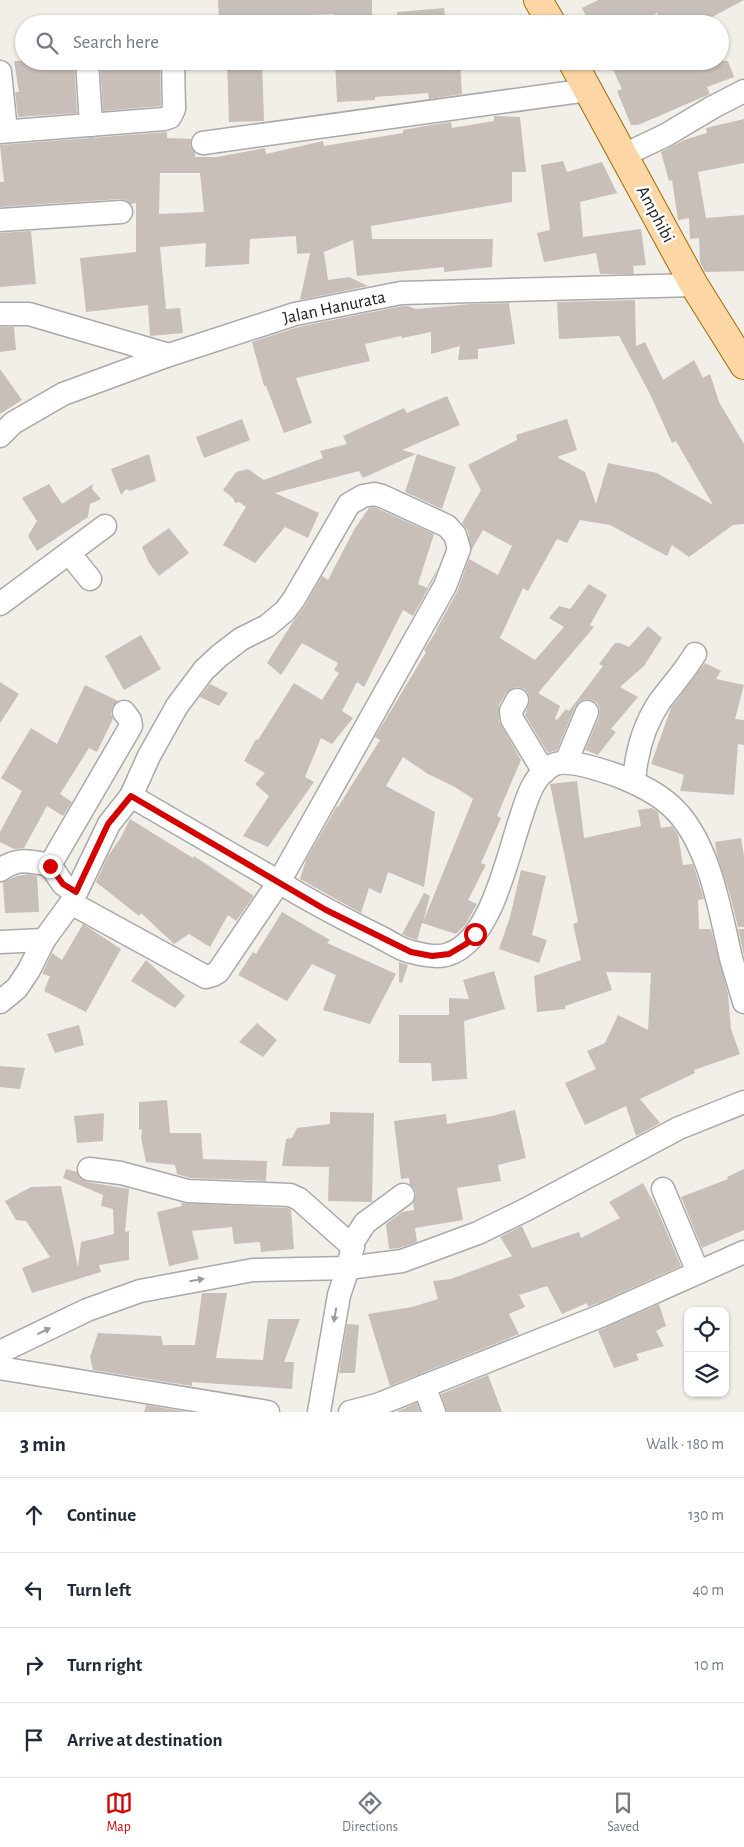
<!DOCTYPE html>
<meta charset="utf-8">
<style>
:root{--surface:#fff;--page:#f6f6f7;--text:#1f2937;--muted:#747a83;--line:#e0e1e3;--accent:#d40000}
body{margin:0;font-family:"Alegreya Sans",sans-serif;background:var(--page);color:var(--text)}
.controls{position:absolute;right:15px;bottom:15px;display:grid;overflow:hidden;border-radius:10px;box-shadow:0 1px 4px #0004}
.controls button{width:45px;height:45px;display:grid;place-items:center;padding:0;border:0;border-bottom:1px solid var(--line);background:var(--surface);color:var(--text);font:25px sans-serif}
.stop{position:absolute;width:15px;height:15px;margin:-11px;border:4px solid #d40000;border-radius:50%;background:#fff}
.stop.end{background:#d40000;border-color:#fff;box-shadow:0 1px 5px #0008}
.list{margin:0;padding:0;list-style:none}
h2{display:flex;justify-content:space-between;align-items:center;height:65px;margin:0;padding:0 20px;font-size:21px}
h2 small{font-size:16px;font-weight:400;color:var(--muted)}
.list li{display:grid;grid-template-columns:32px 1fr auto;gap:15px;align-items:center;box-sizing:border-box;height:75px;padding:0 20px;border-top:1px solid var(--line)}
.list b{display:block;font-size:19px;white-space:nowrap}
.list em{font-size:16px;font-style:normal;color:var(--muted)}
.icon{flex:none;width:28px;height:28px;fill:none;stroke:currentColor;stroke-width:2;stroke-linecap:round;stroke-linejoin:round}
.map{position:relative;flex:none;width:744px;height:1412px;overflow:hidden}
.search{position:absolute;background:var(--surface);box-shadow:0 1px 4px #0004;left:15px;right:15px;top:15px;height:55px;display:flex;align-items:center;gap:12px;box-sizing:border-box;padding:0 18px;border-radius:28px;color:var(--muted);font-size:19px}
.sheet{height:365px;background:var(--surface)}
nav{display:flex;justify-content:space-around;align-items:center;box-sizing:border-box;height:70px;border-top:1px solid var(--line);background:var(--surface);font-size:14px;color:var(--muted)}
nav a{display:grid;justify-items:center;gap:2px}
nav .on{color:var(--accent)}
.map>svg:first-child{display:block}
.building{fill:#c7bfb8;fill-rule:evenodd}
.lines{fill:none;stroke-linecap:round;stroke-linejoin:round}
.minor-casing{stroke:#a9a9a9;stroke-width:25}
.major-casing{stroke:#a06b00;stroke-width:30}
.minor{stroke:#fff;stroke-width:22}
.major{stroke:#fcd6a4;stroke-width:28}
.oneway{fill:#9c9c9c}
.route{stroke:#d40000;stroke-width:6}
.labels{text-anchor:middle;stroke-width:5;stroke-linejoin:round;paint-order:stroke}
.street-label{font-size:18px;fill:#222;stroke:#fff}
</style>
<div class="map">
<svg width="744" height="1412" viewBox="0 0 744 1412">
<rect width="100%" height="100%" fill="#f2efe9"/>
<g class="building">
<path d="M218 0H372V24H334V14L261 17V24H226V19H219Z"/>
<path d="M598 0H744L699 24H663L657 13 637 24H590L582 8Z"/>
<path d="M444 8 446 24H397V12Z"/>
<path d="M14 61H74L77 113 18 117 15 92H19Z"/>
<path d="M100 61H160L161 106 103 111Z"/>
<path d="M227 61H262L264 121 229 122Z"/>
<path d="M335 61H460L462 94 429 99 428 93 375 97V100L337 102Z"/>
<path d="M609 61H728L734 77 707 87 710 94 638 125H631L617 91 622 89Z"/>
<path d="M494 116 520 117 526 172H512V202L371 226 372 239H493L492 267 444 272V267L357 276 353 240 324 252 328 280 349 277 368 286 300 300 310 253 297 254 296 236 250 239 249 264 205 267 206 243 160 247 166 309 180 308 183 333 150 336 148 305 86 312 80 258 136 252V203L131 204 126 200 120 199 0 207V182H4L0 145 167 132V138L191 139 190 145 195 153V157H217L265 148 266 154 323 141 324 146 403 133V130L431 125 451 122 452 128 494 121ZM160 173H200L204 212 159 214Z"/>
<path d="M744 119V163L698 172 706 218 744 215V271L705 272 700 262 699 238 690 239 689 218 678 220 672 180 669 181 661 152 684 140 707 133 706 128Z"/>
<path d="M563 161 567 172 602 162 617 193 580 202 583 237 641 229 646 265 633 266 634 274H600L596 253 544 262 537 233 550 230 541 165Z"/>
<path d="M31 231 36 284 0 287V233Z"/>
<path d="M635 300 636 346 645 342 663 380 694 360 703 378 710 374 719 402 744 444V524L733 525 689 557 672 545 667 556 610 525 580 520 567 543 557 539 528 591 523 588 500 638 535 660 564 627 549 618 559 606 570 609 589 584 607 595 590 625 594 627 538 693 560 706 555 719 557 720 566 709 569 711 603 666 599 664 615 643H620L629 647 648 626 662 638 644 666 620 687 638 697 611 729 616 732 598 755 585 750 599 717 600 710 598 704 592 700 585 699 579 702 575 707 557 750 548 753 525 715 530 700 528 693 524 689 517 687 511 689 506 693 499 705V721L521 760 497 816 501 818 481 863 486 865 468 900 477 904 466 924 456 934 422 923 417 940 411 938 402 934 424 893 430 896 423 922 473 799 455 787 428 774 403 757 386 786 435 812 424 887 388 872 381 894 369 888 361 913 300 879 306 860 337 806 338 807 380 740 375 737 426 652 424 650 437 630H436L457 592 469 559 498 575 512 546 483 530 471 551 468 531 462 523 481 490 468 465 517 440 516 435 567 419 577 450 557 457 585 472 596 504 608 463 657 473 713 505 676 441 672 443 651 396 619 336 559 339 557 302Z"/>
<path d="M509 303 515 344 478 349V359L458 360 460 346 431 354V332L402 338 401 336 365 344 370 361 296 378 312 423 284 433 266 386H264L252 342 298 327 402 306H408L416 309 471 304Z"/>
<path d="M0 327H14L16 350 0 352Z"/>
<path d="M0 369 22 400 0 414Z"/>
<path d="M447 396 460 425 402 450 416 454 363 478 359 471 275 493 319 513 308 538 285 527 255 563 223 545 246 507 239 502 235 503 233 498 223 490 236 472 248 469 264 480 323 458 320 451 347 444 343 436 404 408 407 413Z"/>
<path d="M242 419 250 440 204 458 196 437Z"/>
<path d="M149 454 156 481 130 491 126 489 121 495 111 469Z"/>
<path d="M417 454 456 467 442 509 405 492Z"/>
<path d="M49 484 62 504 93 484 92 489 101 499 90 504 88 517 37 551 28 536 37 521 22 498Z"/>
<path d="M374 507 434 534 418 584 427 588 438 567 433 580 413 616 403 610 364 687 357 682 342 711 353 718 332 744 321 738 305 777 314 782 268 847 243 836 269 796 255 784 265 773 244 761 256 739 258 740 294 683 322 700 339 673 334 670 338 663 302 643 281 675 267 663 293 622 305 606 322 576 328 580 355 528 369 508Z"/>
<path d="M169 528 189 553 159 576 149 563 142 547Z"/>
<path d="M141 635 161 669 124 690 105 656Z"/>
<path d="M705 663 721 671 716 679 744 685 735 719 744 720V745L738 744 734 795 680 791 684 775 651 764 671 708Z"/>
<path d="M0 682 19 694 0 723Z"/>
<path d="M210 684 228 693 219 706 200 697Z"/>
<path d="M85 685 118 701 112 707 111 714 113 719 97 752 89 748 60 794 72 802 63 816 47 806 24 848 14 849 0 842V832L22 791 1 778 31 728 57 744Z"/>
<path d="M577 781 584 838 641 826 638 810 652 808 658 812 661 828 672 826 678 835 683 865 693 864 704 899 698 900 699 929H711L728 994 731 1029 740 1054 694 1070 695 1073 640 1099 660 1123 636 1136 626 1106 585 1125 565 1083 596 1069 587 1051 605 1043 618 1015 648 1030 651 973 606 972 612 990 565 1006V1009L537 1012 534 976 581 960 573 924 578 922 550 784Z"/>
<path d="M130 819 193 858 194 856 254 896 236 921 228 915 210 947 189 934 174 944 141 913 139 916 96 882 108 856 121 837Z"/>
<path d="M741 838 744 856V927H738L730 895 717 855 715 842Z"/>
<path d="M521 870 546 876 532 935 547 940 539 963 499 949 510 917Z"/>
<path d="M29 874 37 876 39 912 5 913 3 882 17 876Z"/>
<path d="M282 912 330 940 327 943 396 974 370 1024 323 1010 336 975 312 964 287 1001 238 975 253 952 256 954Z"/>
<path d="M83 924 121 949 86 1012 44 991 50 976 42 974 52 953 62 960Z"/>
<path d="M738 929H744V956V955Z"/>
<path d="M146 960 185 996 175 1008 131 981Z"/>
<path d="M399 962 408 965 402 983 399 982Z"/>
<path d="M494 971 505 1009 464 1021 467 1079 432 1081 431 1063H399V1015H449V998L469 999 463 980Z"/>
<path d="M257 1023 277 1040 263 1057 239 1042Z"/>
<path d="M79 1025 84 1045 55 1053 47 1034Z"/>
<path d="M0 1066 25 1068 20 1089 0 1087Z"/>
<path d="M167 1100 170 1133H201L203 1159 267 1161 266 1181 190 1178 177 1174 175 1165 146 1162 141 1138 142 1129 139 1130V1102Z"/>
<path d="M515 1110 526 1158 498 1165 501 1181 457 1188 463 1220 415 1228 417 1242 399 1248 389 1249 386 1224 402 1212 414 1210 413 1203 416 1194 414 1188 410 1185 409 1178 401 1179 394 1121 446 1114 447 1124 492 1116Z"/>
<path d="M330 1112 374 1113 372 1202 328 1201 329 1167 282 1166 286 1139 292 1138 297 1128 330 1124Z"/>
<path d="M104 1113 103 1141 77 1143 74 1116Z"/>
<path d="M66 1169 77 1172 81 1179 87 1182 129 1189 125 1232 129 1231V1260L99 1265 101 1272 32 1293 22 1268 50 1257 26 1221 16 1220 5 1201 31 1187 61 1186 78 1267 81 1242 114 1234 113 1209 101 1206 103 1195 63 1178Z"/>
<path d="M744 1169V1230L702 1248 681 1197 728 1179 727 1177Z"/>
<path d="M643 1183 656 1207 681 1266 598 1303 588 1307 587 1303 562 1314 547 1286 519 1295 525 1307 509 1314 519 1334 390 1386 368 1314 412 1307 438 1299 433 1281 451 1279 512 1256 500 1237 522 1226 532 1248 579 1232 581 1238 620 1218 609 1202Z"/>
<path d="M181 1203 287 1208 291 1210 294 1249 261 1252 260 1242 234 1244 232 1227 192 1231 199 1259 169 1266 157 1212 182 1206Z"/>
<path d="M202 1293H227L216 1358 263 1360 268 1319H300L284 1362H294L292 1389 192 1382V1386L93 1370 90 1357 98 1333 161 1336 163 1345H195Z"/>
<path d="M659 1304 666 1326 656 1331 664 1346 636 1354 639 1360 614 1368 598 1331Z"/>
<path d="M347 1324 359 1325 355 1373H339Z"/>
<path d="M488 1375 502 1412H447L441 1394Z"/>
<path d="M417 1403 420 1412H398V1411Z"/>
<path d="M146 1405 187 1412H144Z"/>
</g>
<g class="lines">
<g class="minor-casing">
<g id="minor">
<path d="M87 61 91 125"/>
<path d="M0 72 6 131"/>
<path d="M0 132 164 119 170 117 174 109 173 61"/>
<path d="M203 143 588 90"/>
<path d="M624 155 666 135 713 107 744 91"/>
<path d="M0 220 121 212"/>
<path d="M0 314H29L169 355"/>
<path d="M0 436 13 423 63 394 169 355 295 314 401 293 694 285"/>
<path d="M69 553 90 579"/>
<path d="M0 604 105 526"/>
<path d="M517 700 511 711 512 719 544 772"/>
<path d="M566 762 587 712"/>
<path d="M634 782C636 753 643 726 660 701 672 685 685 671 695 654"/>
<path d="M0 870C18 857 30 861 50 865"/>
<path d="M75 893 63 884 50 865 131 726 130 720 124 712"/>
<path d="M71 903 206 977 213 975 218 972 279 882 131 796"/>
<path d="M0 942 44 940"/>
<path d="M0 1002 17 988 29 970 44 940 71 903 109 824 131 796 149 756 177 706 204 670 219 656 241 639 267 626 285 611 294 599 349 504 363 496 374 494 382 496 447 526 455 535 459 549 445 586 279 882C311 902 344 919 378 936 389 941 400 950 412 952 423 955 439 958 449 954 492 940 508 853 522 814 528 795 534 775 553 765 567 758 601 770 616 775 634 782 657 793 671 806 709 840 720 911 731 958 735 973 740 987 744 1002"/>
<path d="M89 1169 121 1173 188 1191 290 1195 299 1199 353 1247"/>
<path d="M663 1189 698 1272"/>
<path d="M0 1352 87 1310 140 1291 253 1270 348 1268 402 1261 478 1233 527 1209 679 1128 744 1102"/>
<path d="M0 1368 268 1412"/>
<path d="M424 1386 434 1412"/>
<path d="M319 1412 339 1295 348 1268 354 1240 365 1223 403 1195"/>
<path d="M350 1412 377 1405 603 1315 744 1252"/>
</g>
</g>
<g class="major-casing">
<g id="major">
<path d="M538 0 552 24"/>
<path d="M572 61 694 285 744 365"/>
</g>
</g>
<use href="#minor" class="minor"/>
<use href="#major" class="major"/>
</g>
<defs><path id="oneway-solid" d="M-6-.8H1V-3.2L6.5 0L1 3.2V.8H-6Z" transform="scale(1.25)"/></defs>
<g class="oneway">
<use href="#oneway-solid" transform="translate(197 1280) rotate(-10)"/>
<use href="#oneway-solid" transform="translate(335 1315) rotate(100)"/>
<use href="#oneway-solid" transform="translate(44 1331) rotate(-25)"/>
</g>
<g class="lines">
<path class="route" d="M50 866 63 884 76 892 108 824 131 796 326 910 411 952 432 956 449 954 466 944 475 934"/>
</g>
<g class="labels">
<g class="street-label">
<text transform="translate(656 214) rotate(62)" y="6">Amphibi</text>
<text transform="translate(334 307) rotate(-12)" y="6">Jalan Hanurata</text>
</g>
</g>
</svg>
<div class="controls">
<button><svg class="icon" aria-label="locate" viewBox="0 0 24 24"><circle cx="12" cy="12" r="6"/><path d="M12 2v4M12 18v4M2 12h4M18 12h4"/></svg></button>
<button><svg class="icon" aria-label="layers" viewBox="0 0 24 24"><path d="M12 4l9 5-9 5-9-5zM3 14l9 5 9-5"/></svg></button>
</div>
<div class="stop" style="left:475px;top:934px"></div>
<div class="stop end" style="left:50px;top:866px"></div>
<div class="search"><svg class="icon" aria-label="search" viewBox="0 0 24 24"><circle cx="10" cy="10" r="6"/><path d="M15 15l6 6"/></svg>Search here</div>
</div>
<section class="sheet">
<h2>3 min<small>Walk · 180 m</small></h2>
<ul class="list">
<li><svg class="icon" aria-label="ahead" viewBox="0 0 24 24"><path d="M12 20V5M6 11l6-6 6 6"/></svg><div><b>Continue</b></div><em>130 m</em></li>
<li><svg class="icon" aria-label="left" viewBox="0 0 24 24"><path d="M17 20v-9H6M10 6l-5 5 5 5"/></svg><div><b>Turn left</b></div><em>40 m</em></li>
<li><svg class="icon" aria-label="right" viewBox="0 0 24 24"><path d="M7 20v-9h11M14 6l5 5-5 5"/></svg><div><b>Turn right</b></div><em>10 m</em></li>
<li><svg class="icon" aria-label="arrive" viewBox="0 0 24 24"><path d="M6 21V4h12l-3 4 3 4H6"/></svg><div><b>Arrive at destination</b></div></li>
</ul>
</section>
<nav>
<a class="on"><svg class="icon" aria-label="map" viewBox="0 0 24 24"><path d="M3 6l6-2 6 2 6-2v14l-6 2-6-2-6 2zM9 4v14M15 6v14"/></svg>Map</a>
<a><svg class="icon" aria-label="directions" viewBox="0 0 24 24"><path d="M12 3l9 9-9 9-9-9zM9 14v-3h6M13 9l2 2-2 2"/></svg>Directions</a>
<a><svg class="icon" aria-label="saved" viewBox="0 0 24 24"><path d="M7 4h10v16l-5-4-5 4z"/></svg>Saved</a>
</nav>
